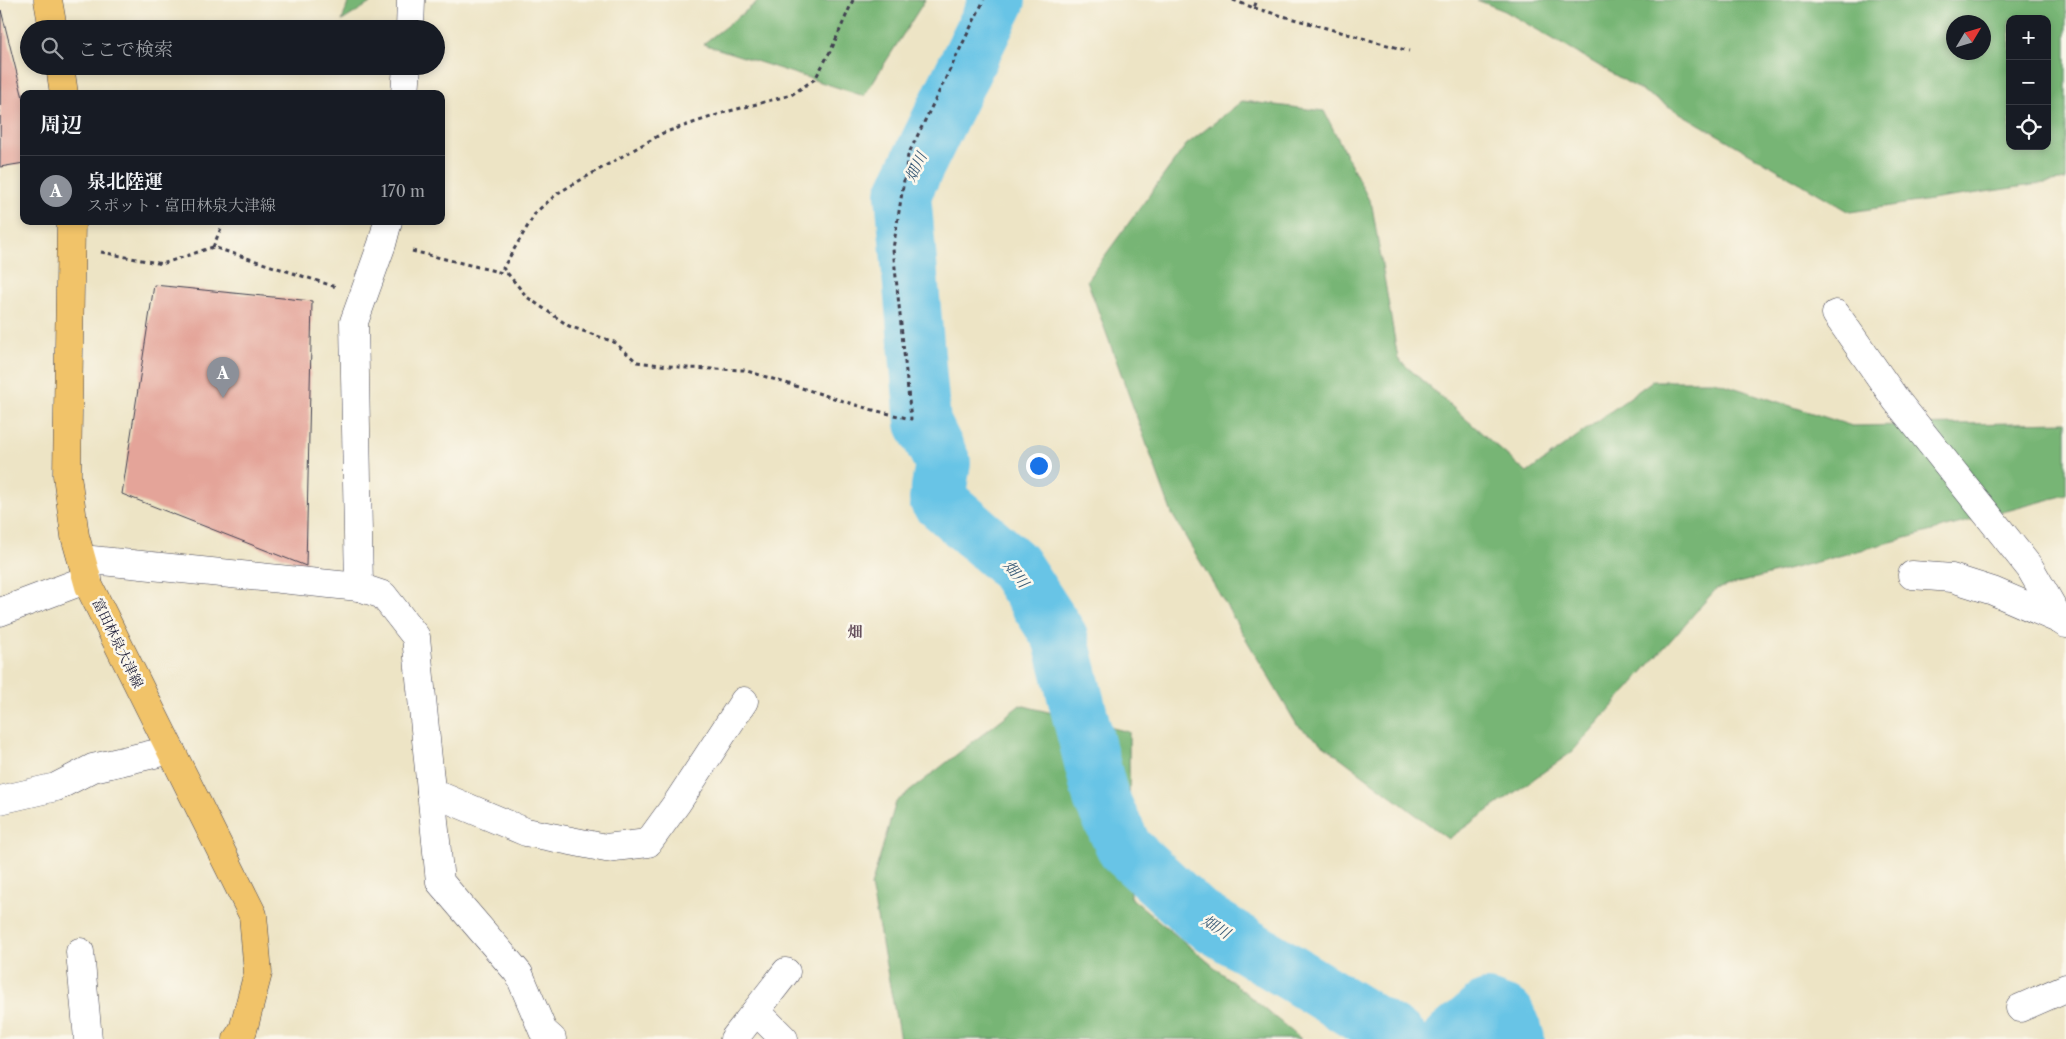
<!DOCTYPE html>
<html lang="ja">
<meta charset="utf-8">
<style>
:root{--surface:#171b24;--page:#20242c;--text:#f1f3f6;--muted:#9ea1a6;--line:#363941;--accent:#8c9099}
body{margin:0;font-family:"Libre Caslon Text","Noto Serif JP",serif;background:var(--page);color:var(--text)}
.controls{position:absolute;right:15px;top:15px;display:grid;overflow:hidden;border-radius:10px;box-shadow:0 2px 8px #0003}
.controls button{width:45px;height:45px;display:grid;place-items:center;padding:0;border:0;border-bottom:1px solid var(--line);background:var(--surface);color:var(--text);font:25px sans-serif}
.compass{position:absolute;left:1946px;top:15px;width:45px;height:45px;border-radius:50%;background:var(--surface);box-shadow:0 2px 8px #0003;rotate:52deg}
.you{position:absolute;left:1038px;top:465px;width:18px;height:18px;margin:-12px;border:4px solid #fff;border-radius:50%;background:#1a73e8;box-shadow:0 0 0 8px #1a73e833}
.badge{display:grid;place-items:center;width:32px;height:32px;border-radius:50%;background:var(--accent);color:#fff;font-size:16px;font-weight:700}
.pin{position:absolute;translate:-50% -41px;filter:drop-shadow(0 1px 2px #0008)}
.pin::after{content:'';position:absolute;top:26px;width:18px;height:15px;background:inherit;clip-path:polygon(0 0,100% 0,50% 100%)}
.list{margin:0;padding:0;list-style:none}
h2{display:flex;justify-content:space-between;align-items:center;height:65px;margin:0;padding:0 20px;font-size:21px}
h2 small{font-size:16px;font-weight:400;color:var(--muted)}
.list li{display:grid;grid-template-columns:32px 1fr auto;gap:15px;align-items:center;box-sizing:border-box;height:70px;padding:0 20px;border-top:1px solid var(--line)}
.list b{display:block;font-size:19px;white-space:nowrap}
.list p{margin:0;font-size:16px;white-space:nowrap;color:var(--muted)}
.list em{font-size:16px;font-style:normal;color:var(--muted)}
.icon{flex:none;width:28px;height:28px;fill:none;stroke:currentColor;stroke-width:2;stroke-linecap:round;stroke-linejoin:round}
.map{position:relative;flex:none;width:2066px;height:1039px;overflow:hidden}
.search{position:absolute;background:var(--surface);box-shadow:0 2px 8px #0003;left:20px;top:20px;width:425px;height:55px;display:flex;align-items:center;gap:12px;box-sizing:border-box;padding:0 18px;border-radius:28px;color:var(--muted);font-size:19px}
.panel{position:absolute;background:var(--surface);box-shadow:0 2px 8px #0003;left:20px;top:90px;width:425px;height:135px;border-radius:10px}
.map>svg:first-child{display:block}
.forest{fill:#77b574;stroke:#4c6c58;fill-rule:evenodd}
.lines{fill:none;stroke-linecap:round;stroke-linejoin:round}
.river{stroke:#68c4e6;stroke-width:56}
.building{fill:#e4a499}
.minor-casing{stroke:#403f50;stroke-width:29}
.major-casing{stroke:#403f50;stroke-width:29}
.path{stroke:#403f50;stroke-width:3;stroke-dasharray:4 4;stroke-linecap:butt}
.minor{stroke:#fff;stroke-width:28}
.major{stroke:#f1c369;stroke-width:28}
.labels{text-anchor:middle;stroke-width:5;stroke-linejoin:round;paint-order:stroke}
.street-label{font-size:14px;fill:#22223b;stroke:#fbf7ec}
.water-label{font-size:15px;font-style:italic;fill:#3a5b77;stroke:#fbf7ec}
.neighbourhood-label{font-size:15px;font-weight:bold;fill:#66505c;stroke:#fbf7ec}
</style>
<div class="map">
<svg width="2066" height="1039" viewBox="0 0 2066 1039">
<rect width="100%" height="100%" fill="#fbf7ec"/>
<filter id="ink" filterUnits="userSpaceOnUse"><feTurbulence type="fractalNoise" baseFrequency=".02" numOctaves="2"/><feDisplacementMap in="SourceGraphic" scale="10" xChannelSelector="R" yChannelSelector="G"/><feConvolveMatrix kernelMatrix="1 2 1 2 8 2 1 2 1" color-interpolation-filters="sRGB"/></filter>
<filter id="wash" filterUnits="userSpaceOnUse"><feTurbulence type="fractalNoise" baseFrequency=".0096" numOctaves="4" result="noise"/><feDisplacementMap in="SourceGraphic" scale="20" xChannelSelector="R" yChannelSelector="G"/><feGaussianBlur stdDeviation="1.12" result="paint"/><feColorMatrix in="noise" values="0 0 0 0 0 0 0 0 0 0 0 0 0 0 0 0 0 1.4 0 .05"/><feComposite in="paint" operator="in"/></filter>
<g filter="url(#wash)">
<rect width="100%" height="100%" fill="#ede4c5"/>
<g class="forest">
<path d="M349 0H375L342 21Z"/>
<path d="M760 0H925L864 96 703 44Z"/>
<path d="M1477 0H2066V180L1850 212 1505 11ZM2010 19H2047V146H2010ZM1984 22V52H1954V22Z"/>
<path d="M1242 101 1324 111 1372 206 1398 359 1527 473 1652 381H1714L1852 426 2066 422V495L1716 589 1572 752 1448 839 1297 725 1172 514 1087 280 1186 145Z"/>
<path d="M1020 705 1129 732 1130 897 1301 1039H900L871 886 896 802Z"/>
</g>
<g class="lines">
<g class="river">
<path d="M998 0 903 194 923 423 943 463 937 499 1013 565 1060 637 1101 798 1125 849 1199 917 1400 1039"/>
<path d="M1450 1039 1487 1008 1507 1015 1517 1039"/>
</g>
</g>
<g id="blocks">
<g class="building">
<path d="M1 10 24 102V163L0 167Z"/>
<path d="M154 285 312 301 306 566 122 494Z"/>
</g>
</g>
</g>
<g filter="url(#ink)">
<use href="#blocks" fill-opacity="0" stroke="#403f50" stroke-width="1"/>
<g class="lines">
<g class="minor-casing">
<g id="minor">
<path d="M410 29 411 0"/>
<path d="M405 94 407 66"/>
<path d="M1836 314 1896 400 2030 568 2060 620 2066 624"/>
<path d="M82 559 359 587 383 595 416 637 440 882 519 974 543 1031 552 1039"/>
<path d="M1912 575 1952 578 1993 591 2060 620"/>
<path d="M359 587 354 322 382 244 388 221"/>
<path d="M0 612 88 579"/>
<path d="M431 792 526 832 606 848 648 843 677 803 744 701"/>
<path d="M0 800 56 787 93 768 171 750"/>
<path d="M80 952 88 1039"/>
<path d="M2020 1008 2066 988"/>
<path d="M756 1011 784 1039"/>
<path d="M734 1039 786 972"/>
</g>
</g>
<g class="major-casing">
<g id="major">
<path d="M48 0 53 29"/>
<path d="M60 66 64 94"/>
<path d="M71 221 67 475 75 536 89 586 253 915 258 973 243 1030 237 1039"/>
</g>
</g>
<g class="path">
<path d="M853 0 832 48 815 79 791 95 726 112 663 133 558 193 536 212 503 268 527 297 569 326 614 342 637 362 686 368 744 370 869 409 911 419 893 249 908 155 984 0"/>
<path d="M1233 0 1254 8 1257 0"/>
<path d="M1254 8 1409 51"/>
<path d="M213 247 224 221"/>
<path d="M412 251 507 274"/>
<path d="M101 252 162 264 213 247 336 287"/>
</g>
<use href="#minor" class="minor"/>
<use href="#major" class="major"/>
</g>
</g>
<g class="labels">
<g class="street-label">
<text transform="translate(118 643) rotate(64)" y="5">富田林泉大津線</text>
</g>
<g class="water-label">
<text transform="translate(916 167) rotate(-64)" y="5">畑川</text>
<text transform="translate(1016 574) rotate(52)" y="5">畑川</text>
<text transform="translate(1216 927) rotate(32)" y="5">畑川</text>
</g>
<g class="neighbourhood-label">
<text x="855" y="637">畑</text>
</g>
</g>
</svg>
<div class="controls">
<button>+</button>
<button>−</button>
<button><svg class="icon" aria-label="locate" viewBox="0 0 24 24"><circle cx="12" cy="12" r="6"/><path d="M12 2v4M12 18v4M2 12h4M18 12h4"/></svg></button>
</div>
<svg class="compass" viewBox="-18 -18 36 36"><path d="M0-13l5 13h-10z" fill="#e53935"/><path d="M0 13l5-13h-10z" fill="#9ea1a6"/></svg>
<div class="you"></div>
<div class="pin badge" style="left:223px;top:398px">A</div>
<div class="search"><svg class="icon" aria-label="search" viewBox="0 0 24 24"><circle cx="10" cy="10" r="6"/><path d="M15 15l6 6"/></svg>ここで検索</div>
<section class="panel">
<h2>周辺<small></small></h2>
<ul class="list">
<li><span class="badge">A</span><div><b>泉北陸運</b><p>スポット · 富田林泉大津線</p></div><em>170 m</em></li>
</ul>
</section>
</div>
